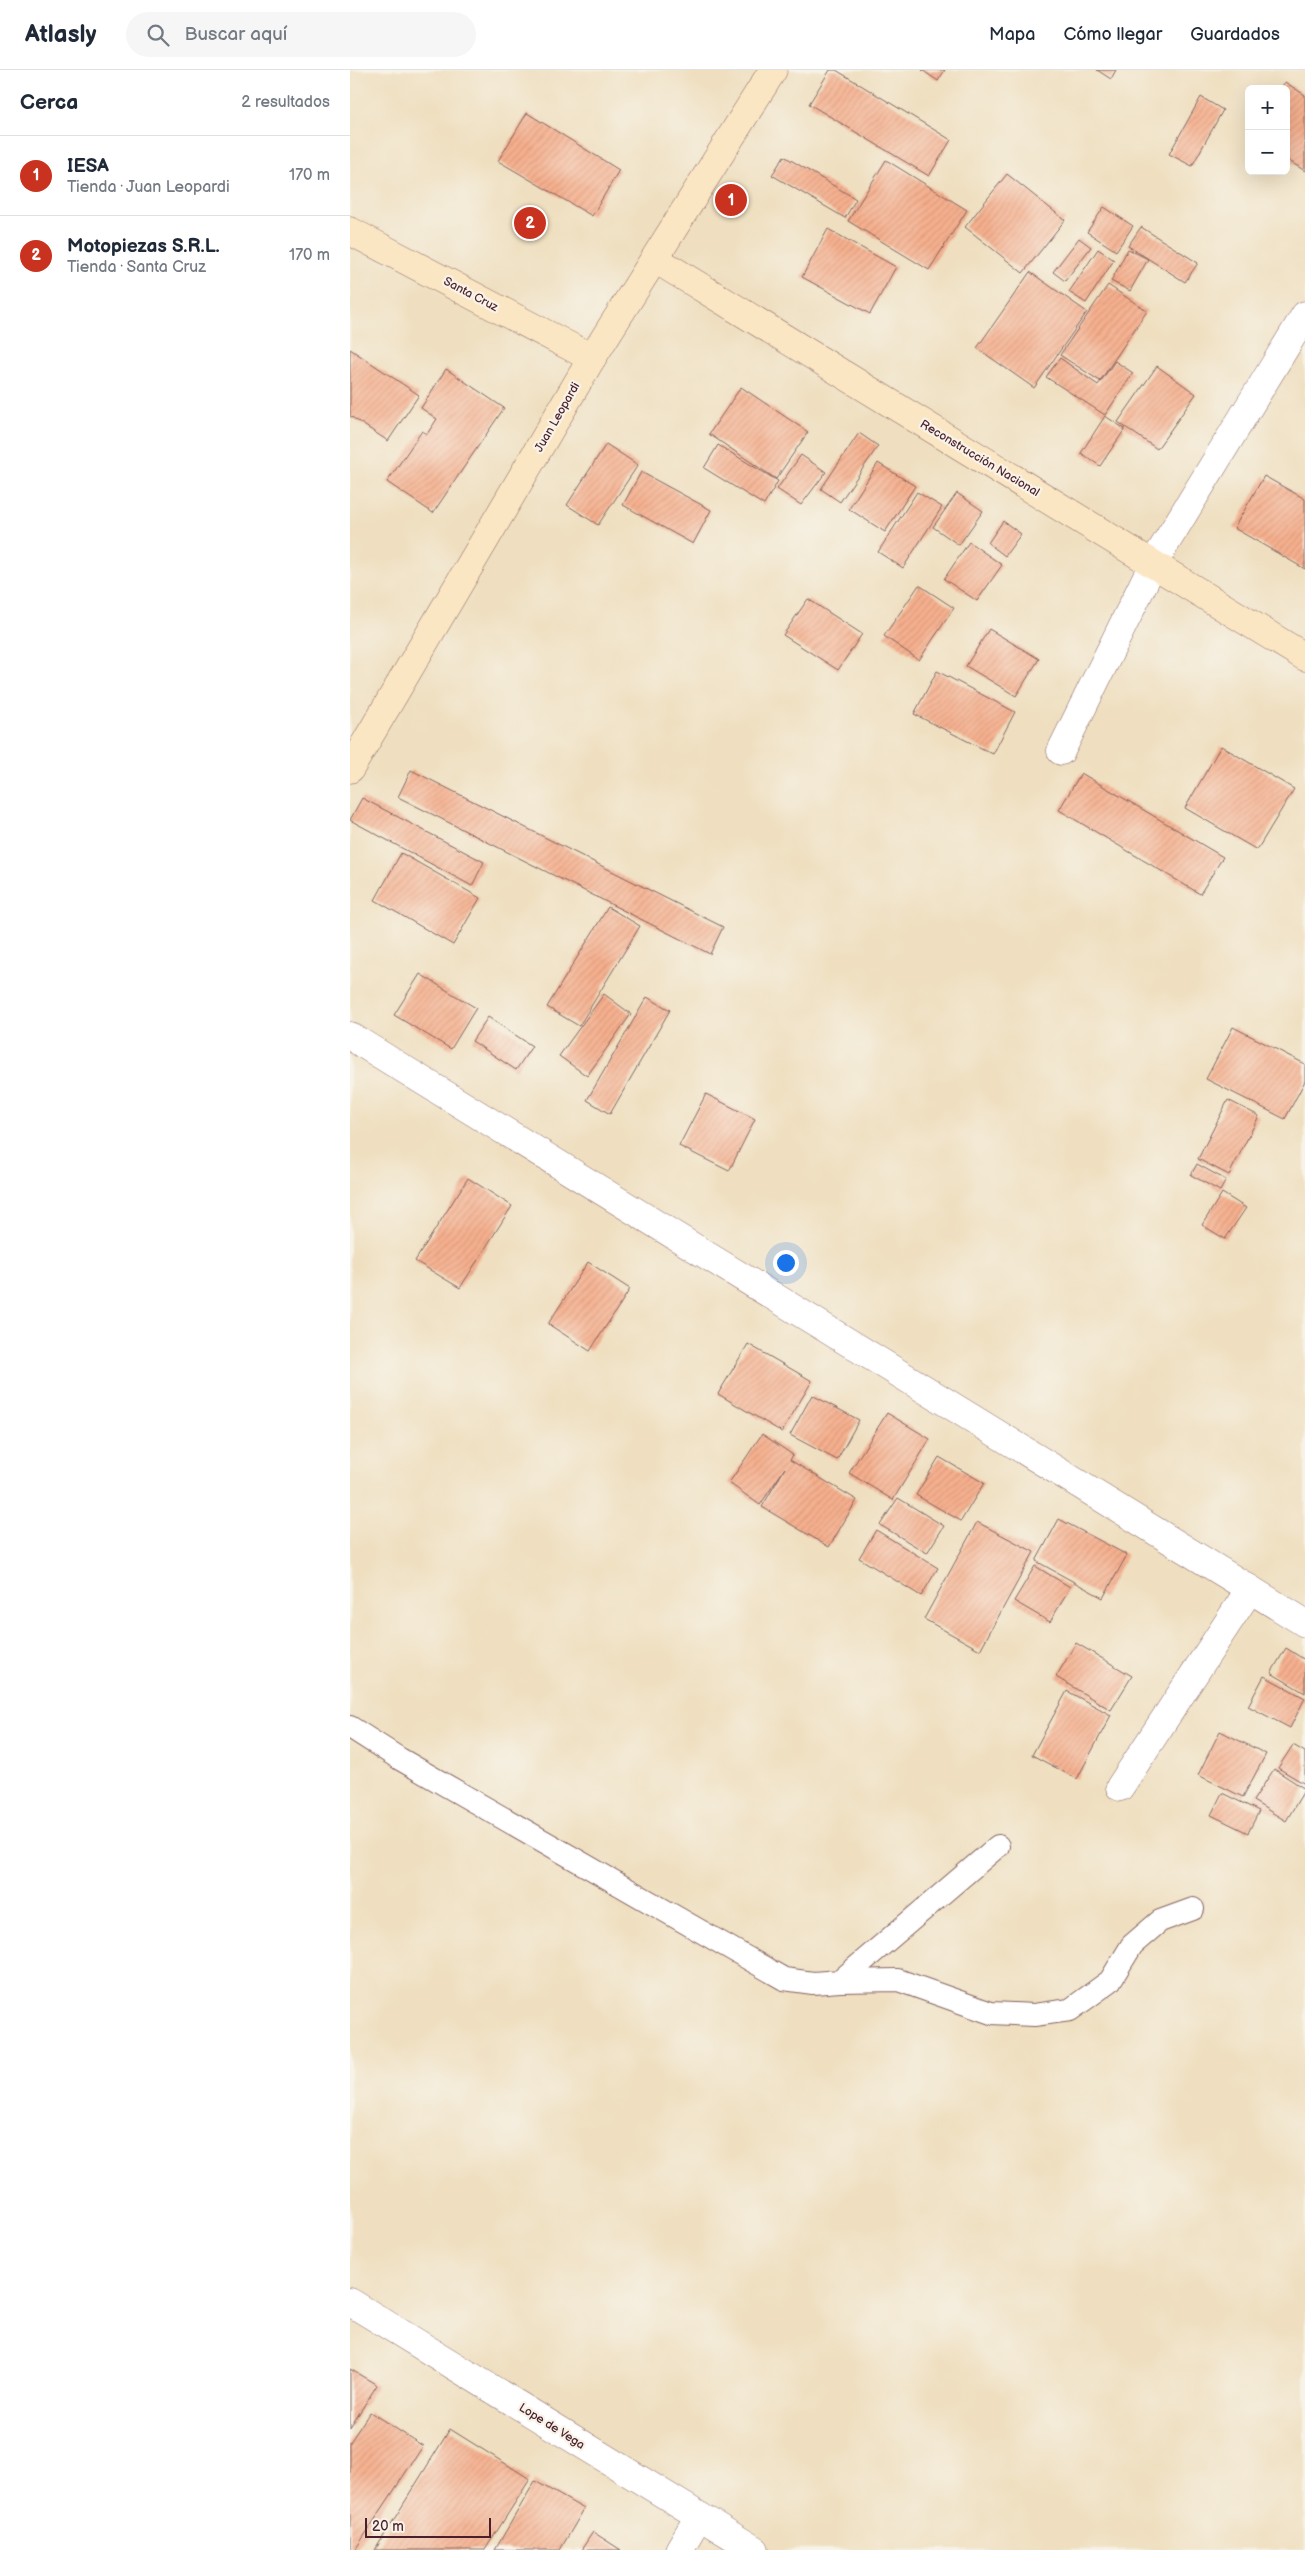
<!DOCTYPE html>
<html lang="es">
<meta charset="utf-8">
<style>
:root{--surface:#fff;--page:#f6f6f7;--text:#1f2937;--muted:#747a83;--line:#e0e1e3;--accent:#c8321e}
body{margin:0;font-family:"Balsamiq Sans",sans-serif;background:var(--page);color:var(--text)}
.controls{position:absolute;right:15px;top:15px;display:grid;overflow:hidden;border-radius:8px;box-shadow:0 5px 20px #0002}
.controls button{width:45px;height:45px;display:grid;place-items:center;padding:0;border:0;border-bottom:1px solid var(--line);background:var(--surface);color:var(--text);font:25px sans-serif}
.scale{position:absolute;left:15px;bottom:12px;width:126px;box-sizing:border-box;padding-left:5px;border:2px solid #4a1f2b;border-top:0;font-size:14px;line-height:18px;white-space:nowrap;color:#4a1f2b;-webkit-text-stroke:4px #f7f3e8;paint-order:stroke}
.you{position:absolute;left:435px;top:1192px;width:18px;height:18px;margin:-12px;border:4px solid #fff;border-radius:50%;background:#1a73e8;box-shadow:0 0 0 8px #1a73e833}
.badge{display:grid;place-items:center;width:32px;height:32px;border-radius:50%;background:var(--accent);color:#fff;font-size:16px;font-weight:700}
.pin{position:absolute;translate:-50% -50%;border:2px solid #fff;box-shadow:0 1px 5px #0006}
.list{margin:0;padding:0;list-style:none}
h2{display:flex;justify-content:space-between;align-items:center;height:65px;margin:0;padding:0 20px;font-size:21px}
h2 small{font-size:16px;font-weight:400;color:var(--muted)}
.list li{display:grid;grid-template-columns:32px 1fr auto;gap:15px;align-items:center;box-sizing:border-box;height:80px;padding:0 20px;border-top:1px solid var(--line)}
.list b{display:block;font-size:19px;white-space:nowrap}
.list p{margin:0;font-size:16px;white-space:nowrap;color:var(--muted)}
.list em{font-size:16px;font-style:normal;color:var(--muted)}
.icon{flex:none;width:28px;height:28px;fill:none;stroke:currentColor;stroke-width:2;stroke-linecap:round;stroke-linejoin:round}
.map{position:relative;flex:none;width:955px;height:2480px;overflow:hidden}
header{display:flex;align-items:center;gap:30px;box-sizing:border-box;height:70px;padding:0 25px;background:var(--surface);border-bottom:1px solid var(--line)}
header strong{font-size:24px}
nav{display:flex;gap:28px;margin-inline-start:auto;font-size:18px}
.search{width:350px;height:45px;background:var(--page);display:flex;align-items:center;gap:12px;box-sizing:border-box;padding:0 18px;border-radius:28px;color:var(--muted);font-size:19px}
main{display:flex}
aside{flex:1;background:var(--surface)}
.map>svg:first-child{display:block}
.building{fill:url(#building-hatch)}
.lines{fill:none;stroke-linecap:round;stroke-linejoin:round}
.lane-casing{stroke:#84625f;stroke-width:24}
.street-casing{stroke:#84625f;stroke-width:29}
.secondary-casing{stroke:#84625f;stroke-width:29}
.lane{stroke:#fff;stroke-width:22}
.street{stroke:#fff;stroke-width:28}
.secondary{stroke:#fbe6c4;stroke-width:28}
.labels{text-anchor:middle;stroke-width:4.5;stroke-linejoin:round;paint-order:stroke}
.street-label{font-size:12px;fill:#4a1f2b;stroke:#f7f3e8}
</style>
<header>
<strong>Atlasly</strong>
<div class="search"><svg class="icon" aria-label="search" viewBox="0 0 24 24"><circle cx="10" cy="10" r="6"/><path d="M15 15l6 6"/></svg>Buscar aquí</div>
<nav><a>Mapa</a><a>Cómo llegar</a><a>Guardados</a></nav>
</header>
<main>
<aside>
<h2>Cerca<small>2 resultados</small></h2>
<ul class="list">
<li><span class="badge">1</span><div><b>IESA</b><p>Tienda · Juan Leopardi</p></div><em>170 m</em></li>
<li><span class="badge">2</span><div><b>Motopiezas S.R.L.</b><p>Tienda · Santa Cruz</p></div><em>170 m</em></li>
</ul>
</aside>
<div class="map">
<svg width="955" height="2480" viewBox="0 0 955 2480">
<defs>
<pattern id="building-hatch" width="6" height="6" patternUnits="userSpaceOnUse" patternTransform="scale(1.25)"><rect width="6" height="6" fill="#f6b08e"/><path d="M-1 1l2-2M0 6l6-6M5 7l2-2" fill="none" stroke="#d4977b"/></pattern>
</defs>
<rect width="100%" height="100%" fill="#f7f3e8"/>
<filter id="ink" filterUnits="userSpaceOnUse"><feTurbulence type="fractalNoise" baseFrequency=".02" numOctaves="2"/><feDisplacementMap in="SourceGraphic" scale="10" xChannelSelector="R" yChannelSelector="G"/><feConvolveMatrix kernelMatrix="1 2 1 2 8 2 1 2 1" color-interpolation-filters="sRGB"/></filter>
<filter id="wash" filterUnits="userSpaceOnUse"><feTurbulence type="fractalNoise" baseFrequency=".0096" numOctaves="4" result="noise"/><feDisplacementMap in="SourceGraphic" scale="20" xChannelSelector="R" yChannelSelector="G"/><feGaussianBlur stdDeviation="1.12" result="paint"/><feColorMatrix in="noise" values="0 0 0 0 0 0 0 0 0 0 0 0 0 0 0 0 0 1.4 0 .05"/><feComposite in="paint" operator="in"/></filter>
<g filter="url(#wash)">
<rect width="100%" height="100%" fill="#efdfc0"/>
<g id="blocks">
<g class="building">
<path d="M480 0H486L601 70 579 106 459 34Z"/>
<path d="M572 0H595L588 11Z"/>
<path d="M747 0H766L761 9Z"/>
<path d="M935 12 955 25V101L936 89V19H930Z"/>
<path d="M851 27 873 40 842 96 819 84Z"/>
<path d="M177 43 269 100 242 146 148 91Z"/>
<path d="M434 86 506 129 495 148 422 105Z"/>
<path d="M536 90 617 140 579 200 498 151Z"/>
<path d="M657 104 715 150 673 203 615 157Z"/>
<path d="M754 137 783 156 766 181 737 162Z"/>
<path d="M791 157 848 193 835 212 778 176Z"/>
<path d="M478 159 546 197 520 244 452 207Z"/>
<path d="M729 168 741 177 715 211 703 202Z"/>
<path d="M748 179 764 190 736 233 719 222Z"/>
<path d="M778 179 798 189 780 221 761 211Z"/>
<path d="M680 202 737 242 684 318 627 278Z"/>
<path d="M758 215 797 241 750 311 710 285Z"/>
<path d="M0 279 69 325 38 371 0 346Z"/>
<path d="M710 288 748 315 765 291 783 303 755 345 696 307Z"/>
<path d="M807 296 846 324 807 379 768 352Z"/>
<path d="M96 299 154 338 83 443 37 412 72 361 77 364 87 349 71 338Z"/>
<path d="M391 317 458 362 426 409 359 364Z"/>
<path d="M755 346 775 359 750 396 731 383Z"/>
<path d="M509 363 528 376 490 432 471 419Z"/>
<path d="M256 374 288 395 248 455 217 435Z"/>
<path d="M368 375 428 411 414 435 354 398Z"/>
<path d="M451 385 476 402 451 435 427 419Z"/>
<path d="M528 393 565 416 535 462 499 439Z"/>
<path d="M291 402 361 440 343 474 273 435Z"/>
<path d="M914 406 955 429V499L884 458Z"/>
<path d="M567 422 592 437 553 498 528 482Z"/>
<path d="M607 423 633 441 609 475 583 457Z"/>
<path d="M653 451 671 464 655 486 638 473Z"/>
<path d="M619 472 652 495 627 531 594 509Z"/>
<path d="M569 515 604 538 569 590 534 566Z"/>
<path d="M458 529 512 564 488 600 433 565Z"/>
<path d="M639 559 689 589 666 626 616 596Z"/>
<path d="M587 601 665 642 643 684 564 644Z"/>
<path d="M871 676 944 719 907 780 835 738Z"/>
<path d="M61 700 373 857 360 884 48 727Z"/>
<path d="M731 703 873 787 850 824 709 740Z"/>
<path d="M12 728 134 792 122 816 0 750Z"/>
<path d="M51 783 130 828 103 875 25 830Z"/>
<path d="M258 837 290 856 229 956 197 937Z"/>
<path d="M70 904 126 938 101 979 44 945Z"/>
<path d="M254 924 281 944 237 1006 209 986Z"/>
<path d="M297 927 320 940 260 1044 237 1030Z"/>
<path d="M138 947 182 976 166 1000 122 971Z"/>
<path d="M883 957 955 994V1011L935 1049 856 1009Z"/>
<path d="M356 1024 405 1049 379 1101 329 1076Z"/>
<path d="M878 1030 909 1046 879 1105 848 1089Z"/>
<path d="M847 1094 876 1110 870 1121 841 1105Z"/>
<path d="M118 1108 162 1136 110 1218 65 1191Z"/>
<path d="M872 1123 896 1138 875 1169 852 1155Z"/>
<path d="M238 1192 280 1219 240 1281 198 1254Z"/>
<path d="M398 1274 462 1311 432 1362 368 1324Z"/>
<path d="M462 1325 509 1350 487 1390 440 1365Z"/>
<path d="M537 1343 580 1369 543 1430 499 1403Z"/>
<path d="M412 1364 443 1385 440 1390 507 1430 479 1477 412 1437 435 1398 410 1435 379 1413Z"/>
<path d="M589 1387 634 1413 611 1451 566 1425Z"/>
<path d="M548 1428 594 1456 577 1483 530 1455Z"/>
<path d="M709 1449 777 1485 753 1528 686 1491Z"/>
<path d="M627 1452 684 1482 630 1580 574 1549Z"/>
<path d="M526 1460 588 1498 571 1526 509 1488Z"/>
<path d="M685 1496 720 1517 700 1552 664 1531Z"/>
<path d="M726 1573 782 1606 761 1640 706 1607Z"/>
<path d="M936 1578 955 1590V1623L921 1603Z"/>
<path d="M914 1606 955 1628 940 1658 898 1636Z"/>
<path d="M717 1621 761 1645 727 1709 682 1685Z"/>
<path d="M870 1661 916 1684 893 1727 848 1705Z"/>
<path d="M943 1675 955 1682V1714L928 1698Z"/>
<path d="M924 1699 955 1719 936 1751 903 1731Z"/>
<path d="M872 1723 909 1741 898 1763 861 1745Z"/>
<path d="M0 2299 27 2315 0 2358Z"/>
<path d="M20 2342 73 2376 5 2480H0V2372Z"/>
<path d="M100 2359 180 2409 135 2480H25Z"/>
<path d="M185 2411 234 2439 210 2480H145Z"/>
<path d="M243 2462 271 2480H231Z"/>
</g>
</g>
</g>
<g filter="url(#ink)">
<use href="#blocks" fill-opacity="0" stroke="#84625f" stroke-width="1"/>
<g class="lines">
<g class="lane-casing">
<g id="lane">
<path d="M0 1657 50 1689 434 1909 463 1913 490 1911 648 1776"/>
<path d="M490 1911 548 1910 641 1943 684 1945 720 1940 760 1911 782 1875 810 1851 843 1839"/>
</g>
</g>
<g class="street-casing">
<g id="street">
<path d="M711 681 803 494 955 245"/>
<path d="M0 966 955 1553"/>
<path d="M770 1717 900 1519"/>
<path d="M0 2232 405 2480"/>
<path d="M329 2480 349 2446"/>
</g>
</g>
<g class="secondary-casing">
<g id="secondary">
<path d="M0 161 242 288"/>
<path d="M305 189 955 587"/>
<path d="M0 699 242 288 423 0"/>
</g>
</g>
<use href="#lane" class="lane"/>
<use href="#street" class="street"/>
<use href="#secondary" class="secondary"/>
</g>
</g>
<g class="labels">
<g class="street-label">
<text transform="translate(121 224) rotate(28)" y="4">Santa Cruz</text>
<text transform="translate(207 347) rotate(-60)" y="4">Juan Leopardi</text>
<text transform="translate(630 388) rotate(31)" y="4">Reconstrucción Nacional</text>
<text transform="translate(202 2356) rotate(32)" y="4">Lope de Vega</text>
</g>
</g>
</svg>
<div class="controls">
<button>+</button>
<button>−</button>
</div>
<div class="scale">20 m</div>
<div class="you"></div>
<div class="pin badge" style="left:381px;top:130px">1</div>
<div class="pin badge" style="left:180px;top:153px">2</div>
</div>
</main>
